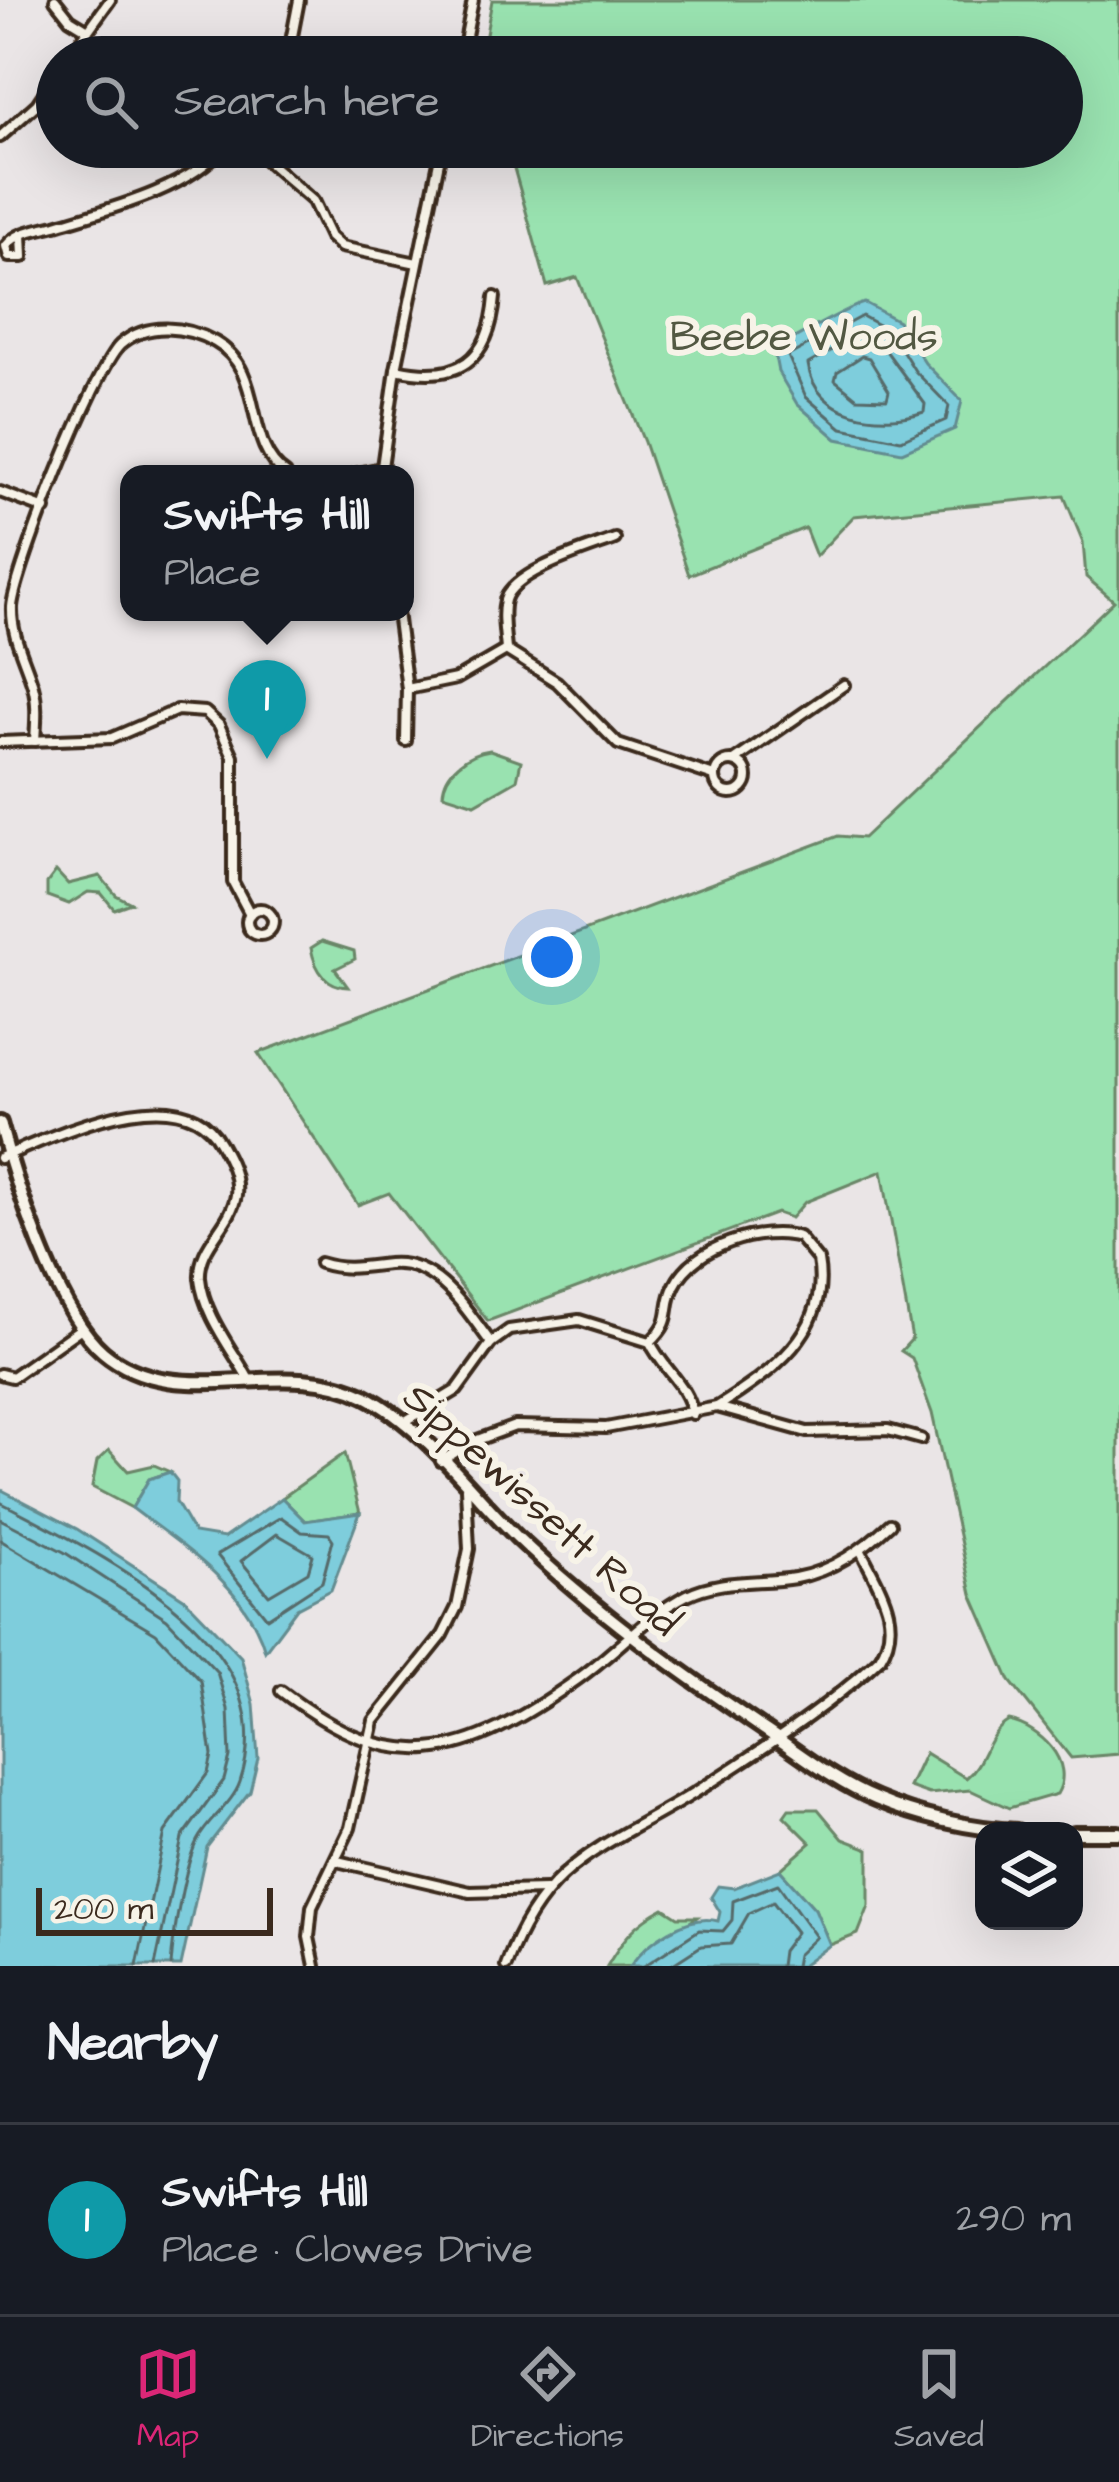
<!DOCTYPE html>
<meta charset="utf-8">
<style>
:root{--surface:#171b24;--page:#20242c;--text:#f1f3f6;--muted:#9ea1a6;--line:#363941;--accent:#db2777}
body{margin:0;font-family:"Architects Daughter",sans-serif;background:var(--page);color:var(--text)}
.controls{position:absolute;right:36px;bottom:36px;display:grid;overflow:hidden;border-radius:24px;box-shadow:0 12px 48px #0002}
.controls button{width:108px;height:108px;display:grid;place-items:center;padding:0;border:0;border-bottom:3px solid var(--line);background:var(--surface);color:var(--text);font:60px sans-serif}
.scale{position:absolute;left:36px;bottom:30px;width:237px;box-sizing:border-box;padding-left:12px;border:6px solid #3b2a1e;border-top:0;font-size:33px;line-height:42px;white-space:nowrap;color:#3b2a1e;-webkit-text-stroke:9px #f7f3e8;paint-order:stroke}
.you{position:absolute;left:552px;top:957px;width:42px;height:42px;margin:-30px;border:9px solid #fff;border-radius:50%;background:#1a73e8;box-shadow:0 0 0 18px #1a73e833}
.badge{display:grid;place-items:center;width:78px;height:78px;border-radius:50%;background:var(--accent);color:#fff;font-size:39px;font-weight:700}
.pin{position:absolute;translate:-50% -99px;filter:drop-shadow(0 3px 6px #0008)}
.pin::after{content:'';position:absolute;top:63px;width:42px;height:36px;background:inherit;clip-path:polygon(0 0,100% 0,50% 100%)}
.popup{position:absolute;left:120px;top:465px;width:294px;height:156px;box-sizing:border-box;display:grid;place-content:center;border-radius:24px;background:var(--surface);filter:drop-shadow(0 3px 9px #0005);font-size:39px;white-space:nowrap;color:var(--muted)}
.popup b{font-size:45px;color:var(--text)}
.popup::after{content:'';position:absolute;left:50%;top:100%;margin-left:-24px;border:24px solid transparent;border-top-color:var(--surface)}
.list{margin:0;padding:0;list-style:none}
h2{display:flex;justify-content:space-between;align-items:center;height:156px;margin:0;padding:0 48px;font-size:51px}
h2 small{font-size:39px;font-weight:400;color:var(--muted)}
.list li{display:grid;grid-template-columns:78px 1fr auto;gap:36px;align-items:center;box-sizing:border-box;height:192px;padding:0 48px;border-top:3px solid var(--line)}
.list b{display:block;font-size:45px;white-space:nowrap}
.list p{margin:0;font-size:39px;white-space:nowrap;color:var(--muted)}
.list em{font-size:39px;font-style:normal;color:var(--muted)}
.icon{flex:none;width:66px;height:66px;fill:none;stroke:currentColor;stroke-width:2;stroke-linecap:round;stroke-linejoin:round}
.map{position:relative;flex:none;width:1119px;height:1966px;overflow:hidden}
.search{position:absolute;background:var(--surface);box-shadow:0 12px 48px #0002;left:36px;right:36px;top:36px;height:132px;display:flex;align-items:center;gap:30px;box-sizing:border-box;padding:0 42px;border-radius:66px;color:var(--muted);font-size:45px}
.sheet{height:348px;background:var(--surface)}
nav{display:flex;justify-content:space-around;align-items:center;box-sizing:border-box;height:168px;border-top:3px solid var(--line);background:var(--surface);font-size:33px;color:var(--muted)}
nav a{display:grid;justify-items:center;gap:6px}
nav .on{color:var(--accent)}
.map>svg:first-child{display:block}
.green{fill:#99e2b0;stroke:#6a8667;stroke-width:3}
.water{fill:#7ecddc;stroke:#638c90;stroke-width:3}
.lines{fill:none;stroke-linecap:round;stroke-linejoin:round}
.shore{stroke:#566b6a;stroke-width:3}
.minor-casing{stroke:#3b2a1e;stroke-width:16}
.secondary-casing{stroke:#3b2a1e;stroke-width:20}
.minor{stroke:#f7f3e8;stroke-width:8}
.secondary{stroke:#f7f3e8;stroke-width:10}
.labels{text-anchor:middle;stroke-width:12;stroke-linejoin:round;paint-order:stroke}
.park-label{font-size:42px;fill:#525842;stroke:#f7f3e8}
.street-label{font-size:42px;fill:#3b2a1e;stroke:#f7f3e8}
</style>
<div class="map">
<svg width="1119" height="1966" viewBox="0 0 1119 1966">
<rect width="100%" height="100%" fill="#eae5e6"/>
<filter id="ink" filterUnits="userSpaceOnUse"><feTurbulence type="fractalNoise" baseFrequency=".00833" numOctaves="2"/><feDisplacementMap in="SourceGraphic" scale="24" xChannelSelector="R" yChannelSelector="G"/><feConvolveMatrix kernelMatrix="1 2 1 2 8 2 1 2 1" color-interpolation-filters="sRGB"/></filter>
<g filter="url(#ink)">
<g class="green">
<path d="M492 0H1119V1754L1071 1758 1010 1681 972 1594 932 1413 912 1358 901 1351 912 1339 882 1171 805 1202 791 1218 777 1213 488 1321 389 1193 358 1205 258 1053 838 836 863 838 1114 601 1086 577 1083 542 1064 496 854 516 816 556 805 528 689 575 644 442 577 277 547 286 508 147H1062V57H482Z"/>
<path d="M490 750 521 761 517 780 475 804 443 794C444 771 468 753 490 750Z"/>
<path d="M56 871 68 884 100 876 116 895 131 903 114 909 101 893 88 892 69 904 47 896V883Z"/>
<path d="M322 941 354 951 355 959 335 969 348 987C325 986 315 969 311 948Z"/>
<path d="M109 1450 128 1471 154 1465 170 1472 149 1479 132 1508 92 1487 97 1461Z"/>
<path d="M345 1453 360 1513 305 1521 282 1498Z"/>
<path d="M1009 1721C1039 1727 1076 1762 1057 1794L1009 1808 970 1790 929 1794 909 1787 925 1753 966 1778C986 1762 985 1735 1009 1721Z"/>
<path d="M789 1809H818L843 1839 869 1849V1906L858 1934 830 1945 815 1909 780 1870 811 1843 784 1816Z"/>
<path d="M664 1908 678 1917H697L630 1966H607C623 1939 635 1923 664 1908Z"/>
</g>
<g class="water">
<path d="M865 303 898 321 925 363 962 401 955 429 902 452 837 439 797 404 778 372 774 351C787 341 855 304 865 303Z"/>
<path d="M170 1472 177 1481 176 1502 194 1533 224 1538 282 1498 305 1521 360 1513 331 1590 297 1608 265 1651C246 1585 183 1547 132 1508L149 1479Z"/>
<path d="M0 1489 77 1529 185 1599 241 1657 254 1704 258 1758 250 1791 207 1847 181 1966H0Z"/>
<path d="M780 1870 815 1909 830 1945 802 1966H630C647 1941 688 1913 718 1921L720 1912 711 1897 718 1886 734 1888Z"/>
</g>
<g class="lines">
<g class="shore">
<path d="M862 316 891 332 915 371 949 406 946 420 901 440 842 428 806 397 788 356Z"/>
<path d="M859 335 881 344 925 404 924 412C883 426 815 419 808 364Z"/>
<path d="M862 356 869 358 889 391 887 399 857 398 835 380 837 372Z"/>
<path d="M0 1502C99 1554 288 1640 240 1782 232 1805 208 1819 197 1841 184 1867 173 1936 171 1966"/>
<path d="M281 1517 302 1532 329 1534 333 1540 322 1582 267 1618 217 1555Z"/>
<path d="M0 1519 64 1552 167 1619 217 1672 228 1709 230 1757 224 1780 182 1838 155 1966"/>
<path d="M277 1534 313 1555 308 1572 269 1595 241 1561Z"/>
<path d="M0 1540 156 1633 201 1681 212 1755 208 1773 165 1832 137 1966"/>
<path d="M644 1966 699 1930 723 1931 732 1920 733 1901 778 1884 816 1937 797 1955 795 1966"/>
<path d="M670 1966 701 1946 731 1944 749 1913 773 1902 796 1932 782 1951 780 1966"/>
</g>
<g class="minor-casing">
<g id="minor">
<path d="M55 0 70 19 88 30"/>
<path d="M69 57 110 0"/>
<path d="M288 57 299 0"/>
<path d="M462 57 473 0"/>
<path d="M0 137 37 104 57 74"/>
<path d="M251 147 313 201 330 237 341 247 417 263"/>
<path d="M22 234 23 257H9L6 246C18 231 38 230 56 225 109 209 187 190 223 147"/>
<path d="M396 369C458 383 490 361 495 297"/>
<path d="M354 474 381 468"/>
<path d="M381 474 396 369 442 147"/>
<path d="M0 492 45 509"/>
<path d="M615 539C589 549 513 571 505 600 501 615 505 635 506 650L557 682 618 744 714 776"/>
<path d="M397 612 407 689 406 741"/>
<path d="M407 689 456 679 506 650"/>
<path d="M35 741C36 723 38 704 33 686 25 659 11 636 12 607 15 570 95 369 120 345 147 321 186 326 215 342 267 371 242 445 286 474"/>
<path d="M0 742 112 738 177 710 205 712 219 725 233 756V882L250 914"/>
<circle cx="731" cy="777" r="16"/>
<path d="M734 761 844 685"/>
<circle cx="260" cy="922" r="13"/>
<path d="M0 1158C55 1136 182 1072 220 1143 229 1159 238 1176 236 1195 231 1226 198 1245 200 1278 203 1313 232 1349 248 1378"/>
<path d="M320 1263C345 1271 362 1267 388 1264 436 1259 465 1308 491 1343"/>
<path d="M650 1342C663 1370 687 1383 693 1414"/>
<path d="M0 1374 12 1377 80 1329"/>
<path d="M404 1422 457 1390 491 1343 509 1330 579 1320 650 1342C676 1318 662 1310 675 1285 694 1246 761 1226 799 1237L818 1260C831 1331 771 1373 717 1407"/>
<path d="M441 1461 472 1442 515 1426 606 1428 717 1407 807 1432 888 1430 921 1439"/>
<path d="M281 1691C397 1779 462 1761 578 1679 615 1653 646 1616 687 1595 722 1578 759 1584 795 1578 833 1571 863 1549 890 1524"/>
<path d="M337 1861 470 1892 546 1890"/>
<path d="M315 1966 309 1937 312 1907 350 1828 374 1721 443 1635 457 1607 469 1549 466 1488"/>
<path d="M506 1966C544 1861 604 1848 691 1795 747 1760 834 1703 880 1658 904 1620 878 1586 861 1551"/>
</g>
</g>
<g class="secondary-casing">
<g id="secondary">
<path d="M0 1123C16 1184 56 1312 103 1352 177 1415 281 1353 365 1396 423 1426 470 1491 517 1537 594 1611 680 1672 768 1732 802 1755 837 1783 876 1799 918 1817 971 1829 1017 1831"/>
<path d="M1074 1833H1119"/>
</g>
</g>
<use href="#minor" class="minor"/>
<use href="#secondary" class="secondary"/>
</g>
</g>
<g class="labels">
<g class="park-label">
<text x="804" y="350">Beebe Woods</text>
</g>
<g class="street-label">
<text transform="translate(543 1508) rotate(42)" y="15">Sippewissett Road</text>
</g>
</g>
</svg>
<div class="controls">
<button><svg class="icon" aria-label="layers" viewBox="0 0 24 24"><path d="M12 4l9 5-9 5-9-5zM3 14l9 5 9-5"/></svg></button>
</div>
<div class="scale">200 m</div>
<div class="you"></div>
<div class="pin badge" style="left:267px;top:759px;background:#0f9aa8">1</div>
<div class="popup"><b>Swifts Hill</b>Place</div>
<div class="search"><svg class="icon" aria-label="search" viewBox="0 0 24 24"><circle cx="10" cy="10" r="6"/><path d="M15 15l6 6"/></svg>Search here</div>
</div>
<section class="sheet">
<h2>Nearby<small></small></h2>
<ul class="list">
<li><span class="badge" style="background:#0f9aa8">1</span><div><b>Swifts Hill</b><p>Place · Clowes Drive</p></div><em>290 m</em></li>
</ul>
</section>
<nav>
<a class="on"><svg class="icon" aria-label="map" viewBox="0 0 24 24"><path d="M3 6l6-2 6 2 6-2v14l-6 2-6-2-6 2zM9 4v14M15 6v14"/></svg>Map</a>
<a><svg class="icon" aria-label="directions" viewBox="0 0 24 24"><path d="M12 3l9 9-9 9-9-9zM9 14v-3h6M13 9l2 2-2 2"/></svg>Directions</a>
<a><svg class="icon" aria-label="saved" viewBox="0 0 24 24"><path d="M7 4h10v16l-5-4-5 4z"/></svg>Saved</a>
</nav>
